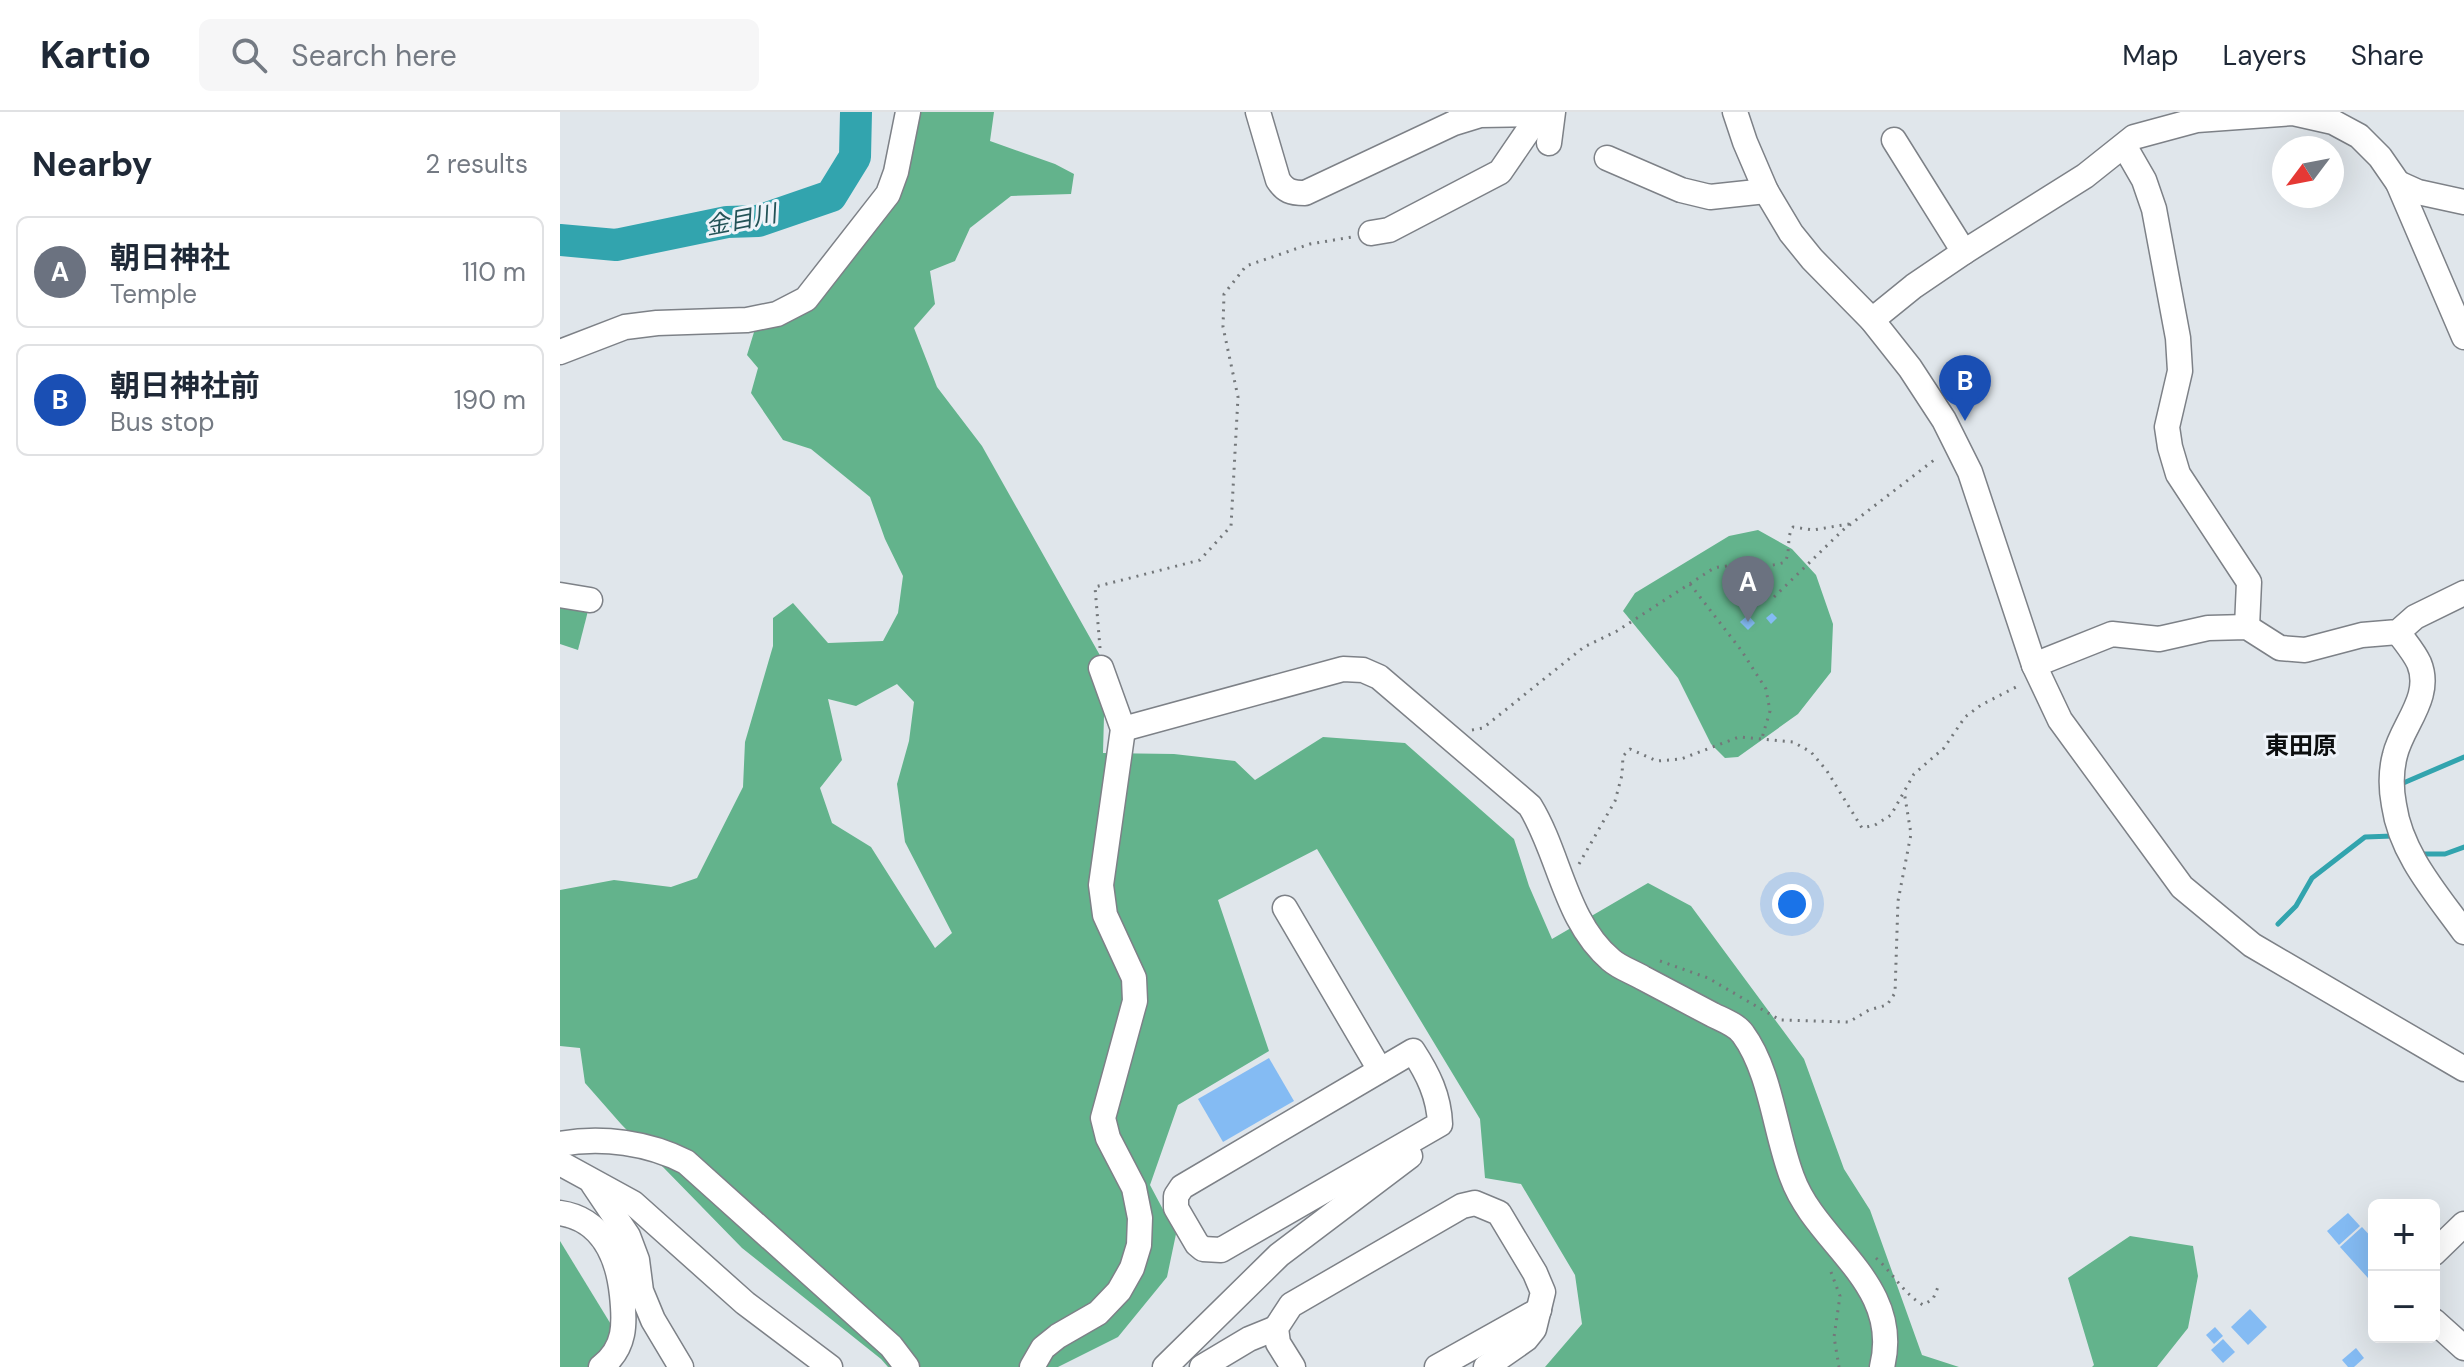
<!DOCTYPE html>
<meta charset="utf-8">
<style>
:root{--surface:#fff;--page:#f6f6f7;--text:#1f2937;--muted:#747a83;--line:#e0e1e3;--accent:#7f54ce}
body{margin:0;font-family:"DM Sans","Noto Sans JP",sans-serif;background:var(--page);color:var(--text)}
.controls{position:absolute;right:24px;bottom:24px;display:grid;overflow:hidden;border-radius:12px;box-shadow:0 8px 32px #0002}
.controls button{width:72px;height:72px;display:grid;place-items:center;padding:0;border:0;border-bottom:2px solid var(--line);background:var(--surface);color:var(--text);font:40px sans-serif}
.compass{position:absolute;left:1712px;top:24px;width:72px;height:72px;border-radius:50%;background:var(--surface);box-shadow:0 8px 32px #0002;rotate:238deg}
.you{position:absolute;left:1232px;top:792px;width:28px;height:28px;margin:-20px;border:6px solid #fff;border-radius:50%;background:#1a73e8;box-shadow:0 0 0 12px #1a73e833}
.badge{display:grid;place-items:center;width:52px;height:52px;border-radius:50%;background:var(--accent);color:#fff;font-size:26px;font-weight:700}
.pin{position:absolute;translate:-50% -66px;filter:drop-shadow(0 2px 4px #0008)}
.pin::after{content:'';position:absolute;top:42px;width:28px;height:24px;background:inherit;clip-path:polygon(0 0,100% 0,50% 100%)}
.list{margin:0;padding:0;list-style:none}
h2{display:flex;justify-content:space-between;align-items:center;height:104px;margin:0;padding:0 32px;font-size:34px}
h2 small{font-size:26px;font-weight:400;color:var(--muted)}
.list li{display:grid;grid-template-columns:52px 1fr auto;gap:24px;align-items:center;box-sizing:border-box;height:112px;margin:0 16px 16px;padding:0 16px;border:2px solid var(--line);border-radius:12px}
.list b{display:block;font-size:30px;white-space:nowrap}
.list p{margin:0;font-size:26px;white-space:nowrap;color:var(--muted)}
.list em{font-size:26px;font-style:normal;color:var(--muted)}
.icon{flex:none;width:44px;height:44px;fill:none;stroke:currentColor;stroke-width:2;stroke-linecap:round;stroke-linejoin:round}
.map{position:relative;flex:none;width:1904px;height:1255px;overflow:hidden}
header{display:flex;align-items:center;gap:48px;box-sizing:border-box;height:112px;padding:0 40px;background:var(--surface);border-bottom:2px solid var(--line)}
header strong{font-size:38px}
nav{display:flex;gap:44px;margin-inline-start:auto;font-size:28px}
.search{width:560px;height:72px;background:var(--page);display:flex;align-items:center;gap:20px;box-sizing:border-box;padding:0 28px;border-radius:12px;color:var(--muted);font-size:30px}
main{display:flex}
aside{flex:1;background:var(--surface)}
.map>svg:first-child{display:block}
.forest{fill:#63b38c;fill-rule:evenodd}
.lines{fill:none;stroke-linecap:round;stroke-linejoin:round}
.stream{stroke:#32a4ae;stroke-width:5}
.river{stroke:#32a4ae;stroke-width:32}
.building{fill:#84bbf3}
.minor-casing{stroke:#7d8187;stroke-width:27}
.path{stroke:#73777a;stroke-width:3;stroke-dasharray:2 6;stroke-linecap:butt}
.minor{stroke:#fff;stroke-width:24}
.labels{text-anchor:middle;stroke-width:6;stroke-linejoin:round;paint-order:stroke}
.water-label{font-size:24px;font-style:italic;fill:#235357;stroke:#eef3f9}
.neighbourhood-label{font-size:24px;font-weight:bold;fill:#0c0e0f;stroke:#eef3f9}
</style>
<header>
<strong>Kartio</strong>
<div class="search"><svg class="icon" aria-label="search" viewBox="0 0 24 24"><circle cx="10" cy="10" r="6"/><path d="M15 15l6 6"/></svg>Search here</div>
<nav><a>Map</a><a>Layers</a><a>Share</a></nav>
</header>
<main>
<aside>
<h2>Nearby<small>2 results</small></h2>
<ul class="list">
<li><span class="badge" style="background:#6b7280">A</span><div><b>朝日神社</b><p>Temple</p></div><em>110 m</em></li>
<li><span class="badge" style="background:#1a4fb4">B</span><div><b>朝日神社前</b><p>Bus stop</p></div><em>190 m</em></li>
</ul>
</aside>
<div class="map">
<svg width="1904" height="1255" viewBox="0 0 1904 1255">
<rect width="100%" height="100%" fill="#e0e6eb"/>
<g class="forest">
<path d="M345 0H434L430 29 495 52 514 62 511 82 451 84 410 116 395 149 370 159 375 192 354 216 377 275 422 334 564 586 544 604 543 641 614 642 675 649 695 668 763 625 845 631 954 727 969 774 992 827 1088 771 1131 794 1244 947 1284 1057 1310 1098 1362 1243 1399 1255H985L1022 1212 1015 1163 961 1072 925 1066 920 1007 757 737 658 788 709 939 618 993 590 1073 616 1122 607 1165 558 1225 498 1255H328L321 1247 182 1136 61 1012 25 971 20 936 0 934V778L54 768 111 775 137 766 183 675 185 630 213 534V506L233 491 268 531 323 529 338 501 343 464 325 427 310 385 251 337 223 328 191 281 198 256 187 243 198 207 232 204 326 63ZM337 572 354 590 349 629 337 672 345 730 392 821 375 836 311 735 272 711 260 676 282 648 268 587 296 594Z"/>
<path d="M1198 418 1232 437 1256 463 1273 512 1271 560 1238 602 1178 645 1165 646 1151 632 1118 566 1063 499 1075 481 1169 424Z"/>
<path d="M0 489 29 495 18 538 0 532Z"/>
<path d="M1570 1124 1633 1134 1638 1164 1628 1216 1597 1255H1532L1534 1253 1508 1166Z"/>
<path d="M0 1129 66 1237 52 1255H0Z"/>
</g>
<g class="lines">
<g class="stream">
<path d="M1841 672 1904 645"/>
<path d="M1864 742H1885L1904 735"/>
<path d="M1718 812 1736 794 1752 766 1805 725 1833 724"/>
</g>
<path class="river" d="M0 128 56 133 167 110 198 109 271 84 295 45 296 0"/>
</g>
<g class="building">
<path d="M1212 501 1217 506 1211 512 1206 506Z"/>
<path d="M1188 503 1195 511 1188 518 1180 510Z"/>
<path d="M709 946 734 989 663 1030 638 987Z"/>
<path d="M1788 1101 1800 1114 1779 1133 1767 1119Z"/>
<path d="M1802 1115 1814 1128V1161L1808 1166 1780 1135Z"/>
<path d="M1690 1197 1707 1215 1688 1233 1671 1215Z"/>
<path d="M1655 1215 1663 1224 1654 1232 1646 1223Z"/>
<path d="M1663 1227 1675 1240 1663 1251 1651 1238Z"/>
<path d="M1796 1236 1804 1246 1794 1255H1788L1782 1248Z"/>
</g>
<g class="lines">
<g class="minor-casing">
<g id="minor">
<path d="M698 0 718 68C725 79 731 81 745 81L894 11 920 3 977 2"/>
<path d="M1175 0 1185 30 1206 79 1231 121 1252 147 1312 208 1350 256 1384 308 1410 360 1474 553 1500 608 1622 775 1692 833 1904 957"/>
<path d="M1334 28 1404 140"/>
<path d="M989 31 993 0"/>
<path d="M1565 35 1584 68 1594 97 1618 226 1620 259 1607 315 1610 335 1618 362 1689 470 1687 515"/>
<path d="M1047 46 1121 78 1150 85 1206 79"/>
<path d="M1838 71 1858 80 1904 90"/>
<path d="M811 121 829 118 940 60 981 0"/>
<path d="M1312 208 1354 174 1404 140 1525 64 1574 25 1637 8 1733 1 1773 10 1799 24 1820 45 1838 71 1904 225"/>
<path d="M0 240 65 215 97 211 187 208 217 202 246 187 328 82 336 60 348 0"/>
<path d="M0 483 30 488"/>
<path d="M1838 520C1845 530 1854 540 1859 551 1873 585 1842 613 1835 643 1831 658 1831 677 1834 693 1841 742 1876 781 1904 820"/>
<path d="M1474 553 1552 522 1599 527 1648 516 1687 515 1720 536 1745 538 1802 523 1838 520 1855 505 1904 481"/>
<path d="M563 617 783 557 803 558 819 565 970 694C1000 743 1005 809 1051 848 1060 856 1073 860 1083 866 1106 878 1130 891 1153 903 1163 908 1177 913 1183 922 1211 960 1215 1021 1232 1065 1256 1132 1343 1171 1322 1255"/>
<path d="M725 796 820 958"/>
<path d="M853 939C868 962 879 984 880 1012L661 1138 643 1137 637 1132 616 1096V1084L622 1075Z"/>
<path d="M0 1032C42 1024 89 1031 126 1050L331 1234 347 1255"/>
<path d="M0 1051 73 1091 185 1191 270 1255"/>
<path d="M33 1072 68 1124 77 1148 81 1179 93 1208 121 1255"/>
<path d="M0 1101C42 1107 58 1145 62 1183 65 1211 66 1236 41 1255"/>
<path d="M1874 1141 1904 1112"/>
<path d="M1874 1209 1904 1236"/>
<path d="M472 1255 483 1236 498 1224 538 1201 559 1179 572 1156 579 1133 580 1106 574 1076 548 1026 543 1006 575 889 574 866 545 803 541 773 563 617 541 556"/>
<path d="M605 1255 719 1143 850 1044 849 1042"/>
<path d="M642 1255 689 1227 716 1216"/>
<path d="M733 1255 718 1231 716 1216 731 1193 902 1094 915 1091 939 1101 975 1161 983 1180 974 1217 966 1227 926 1255"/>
<path d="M877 1255 979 1198"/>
</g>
</g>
<g class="path">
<path d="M1130 472 1181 538 1206 577 1210 599 1202 626"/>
<path d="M1214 485 1283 418 1378 345"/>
<path d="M540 536 535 475 640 448 671 414 678 285 663 215 664 182 686 154 750 132 792 125"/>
<path d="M912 618 923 616 1024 535 1057 519 1154 456C1178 450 1203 458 1225 450 1231 439 1226 425 1233 415L1253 418 1289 412"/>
<path d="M1019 752 1055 689 1062 663 1063 644 1070 637 1097 649 1121 647 1179 625 1233 630 1251 640 1267 659 1302 716 1315 713 1331 703 1354 662 1384 636 1405 605 1421 593 1460 573"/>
<path d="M1100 849 1148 866 1220 908 1289 910 1309 898 1327 893 1335 881 1338 789 1351 722 1344 679"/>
<path d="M1316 1146C1333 1161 1343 1181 1363 1193L1373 1187 1378 1175"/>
<path d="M1271 1160 1280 1184 1274 1225 1279 1255"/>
</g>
<use href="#minor" class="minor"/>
</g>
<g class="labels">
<g class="water-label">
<text transform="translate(181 108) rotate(-11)" y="8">金目川</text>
</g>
<g class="neighbourhood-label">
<text x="1741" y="642">東田原</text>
</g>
</g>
</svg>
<div class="controls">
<button>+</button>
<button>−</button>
</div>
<svg class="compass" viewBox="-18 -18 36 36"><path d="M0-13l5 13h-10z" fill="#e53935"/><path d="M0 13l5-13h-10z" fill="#747a83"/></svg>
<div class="you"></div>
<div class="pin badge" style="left:1188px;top:510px;background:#6b7280">A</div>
<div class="pin badge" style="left:1405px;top:309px;background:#1a4fb4">B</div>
</div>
</main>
